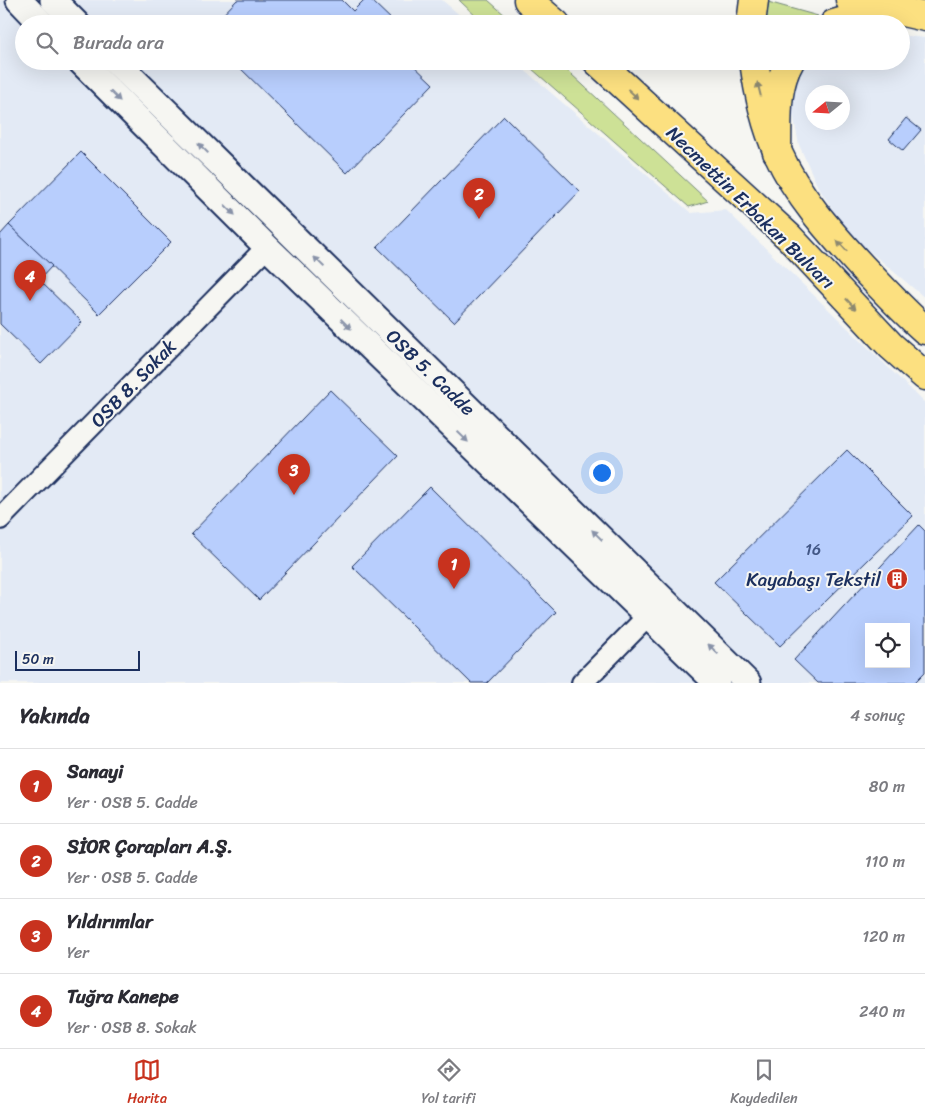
<!DOCTYPE html>
<html lang="tr">
<meta charset="utf-8">
<style>
:root{--surface:#fff;--page:#f2f2f3;--text:#2b2b33;--muted:#7c7c81;--line:#e1e1e2;--accent:#c8321e}
body{margin:0;font-family:Sriracha,sans-serif;background:var(--page);color:var(--text)}
.controls{position:absolute;right:15px;bottom:15px;display:grid;overflow:hidden;border-radius:0px;box-shadow:0 5px 20px #0002}
.controls button{width:45px;height:45px;display:grid;place-items:center;padding:0;border:0;border-bottom:1px solid var(--line);background:var(--surface);color:var(--text);font:25px sans-serif}
.compass{position:absolute;left:805px;top:85px;width:45px;height:45px;border-radius:50%;background:var(--surface);box-shadow:0 5px 20px #0002;rotate:252deg}
.scale{position:absolute;left:15px;bottom:12px;width:125px;box-sizing:border-box;padding-left:5px;border:2px solid #1b2f5e;border-top:0;font-size:14px;line-height:18px;white-space:nowrap;color:#1b2f5e;-webkit-text-stroke:4px #f6f6f2;paint-order:stroke}
.you{position:absolute;left:601px;top:472px;width:18px;height:18px;margin:-12px;border:4px solid #fff;border-radius:50%;background:#1a73e8;box-shadow:0 0 0 8px #1a73e833}
.badge{display:grid;place-items:center;width:32px;height:32px;border-radius:50%;background:var(--accent);color:#fff;font-size:16px;font-weight:700}
.pin{position:absolute;translate:-50% -41px;filter:drop-shadow(0 1px 2px #0008)}
.pin::after{content:'';position:absolute;top:26px;width:18px;height:15px;background:inherit;clip-path:polygon(0 0,100% 0,50% 100%)}
.list{margin:0;padding:0;list-style:none}
h2{display:flex;justify-content:space-between;align-items:center;height:65px;margin:0;padding:0 20px;font-size:21px}
h2 small{font-size:16px;font-weight:400;color:var(--muted)}
.list li{display:grid;grid-template-columns:32px 1fr auto;gap:15px;align-items:center;box-sizing:border-box;height:75px;padding:0 20px;border-top:1px solid var(--line)}
.list b{display:block;font-size:19px;white-space:nowrap}
.list p{margin:0;font-size:16px;white-space:nowrap;color:var(--muted)}
.list em{font-size:16px;font-style:normal;color:var(--muted)}
.icon{flex:none;width:28px;height:28px;fill:none;stroke:currentColor;stroke-width:2;stroke-linecap:round;stroke-linejoin:round}
.map{position:relative;flex:none;width:925px;height:683px;overflow:hidden}
.search{position:absolute;background:var(--surface);box-shadow:0 5px 20px #0002;left:15px;right:15px;top:15px;height:55px;display:flex;align-items:center;gap:12px;box-sizing:border-box;padding:0 18px;border-radius:28px;color:var(--muted);font-size:19px}
.sheet{height:365px;background:var(--surface)}
nav{display:flex;justify-content:space-around;align-items:center;box-sizing:border-box;height:70px;border-top:1px solid var(--line);background:var(--surface);font-size:14px;color:var(--muted)}
nav a{display:grid;justify-items:center;gap:2px}
nav .on{color:var(--accent)}
.map>svg:first-child{display:block}
.built{fill:#e3eaf5;fill-rule:evenodd}
.green{fill:#cde196;stroke:#74887a}
.building{fill:#b8cefd;stroke:#1b2f5e;fill-rule:evenodd}
.lines{fill:none;stroke-linecap:round;stroke-linejoin:round}
.minor-casing{stroke:#1b2f5e;stroke-width:24}
.tertiary-casing{stroke:#1b2f5e;stroke-width:29}
.primary-casing{stroke:#1b2f5e;stroke-width:31}
.trunk-casing{stroke:#1b2f5e;stroke-width:31}
.minor{stroke:#f6f6f2;stroke-width:20}
.tertiary{stroke:#f6f6f2;stroke-width:25}
.primary{stroke:#fce080;stroke-width:28}
.trunk{stroke:#fce080;stroke-width:28}
.oneway{fill:#8c886f}
.oneway2{fill:#8892a8}
.labels{text-anchor:middle;stroke-width:4;stroke-linejoin:round;paint-order:stroke}
.number-label{font-size:16px;fill:#425786}
.street-label{font-size:19px;fill:#1b2f5e;stroke:#f6f6f2}
.poi-label{font-size:19px;fill:#1b2f5e;stroke:#f6f6f2;text-anchor:end}
</style>
<div class="map">
<svg width="925" height="683" viewBox="0 0 925 683">
<rect width="100%" height="100%" fill="#f6f6f2"/>
<filter id="ink" filterUnits="userSpaceOnUse"><feTurbulence type="fractalNoise" baseFrequency=".02" numOctaves="2"/><feDisplacementMap in="SourceGraphic" scale="10" xChannelSelector="R" yChannelSelector="G"/><feConvolveMatrix kernelMatrix="1 2 1 2 8 2 1 2 1" color-interpolation-filters="sRGB"/></filter>
<g filter="url(#ink)">
<g class="built">
<path d="M0 0H442L470 24H24V61H514L691 213 726 210 925 403V683H0ZM869 627H906V664H869Z"/>
<path d="M901 35 925 38V298L848 233 818 187 799 145 791 103 797 72 806 61H901ZM812 92H842V122H812Z"/>
</g>
<g class="green">
<path d="M459 0H488L515 24H484Z"/>
<path d="M768 2 818 16 805 24H764Z"/>
<path d="M523 61H557L708 201 689 207Z"/>
</g>
<g class="building">
<path d="M237 0H342L353 11 364 0H371L396 24H214Z"/>
<path d="M233 61H409L433 84 347 173Z"/>
<path d="M504 116 580 191 454 322 377 247Z"/>
<path d="M906 118 921 130 903 151 889 139Z"/>
<path d="M81 152 171 242 99 314 9 225Z"/>
<path d="M9 225 52 266 39 280 82 322 41 364 0 324V235Z"/>
<path d="M330 390 398 456 259 600 191 534Z"/>
<path d="M847 450 913 516 780 646 714 582Z"/>
<path d="M430 487 556 612 487 683H471L352 566Z"/>
<path d="M919 525 925 531V672L914 683H818L794 660ZM869 627H906V664H869Z"/>
</g>
<g class="lines">
<g class="minor-casing">
<g id="minor">
<path d="M0 519 267 247"/>
<path d="M582 683 648 616"/>
</g>
</g>
<g class="tertiary-casing">
<g id="tertiary">
<path d="M19 0 42 24"/>
<path d="M53 0 77 24"/>
<path d="M80 61 267 247 717 683"/>
<path d="M115 61 748 683"/>
</g>
</g>
<g class="primary-casing">
<g id="primary">
<path d="M751 24 754 0"/>
<path d="M597 61 789 237 891 346 925 376"/>
<path d="M754 61C758 91 766 126 778 153 797 196 829 231 861 266 882 288 902 310 925 330"/>
</g>
</g>
<g class="trunk-casing">
<g id="trunk">
<path d="M528 0 556 24"/>
<path d="M850 0 925 17"/>
<path d="M834 24 855 18 884 15"/>
<path d="M777 152C778 122 774 88 790 61"/>
</g>
</g>
<use href="#minor" class="minor"/>
<use href="#tertiary" class="tertiary"/>
<use href="#primary" class="primary"/>
<use href="#trunk" class="trunk"/>
</g>
<defs><path id="oneway-solid" d="M-6-.8H1V-3.2L6.5 0L1 3.2V.8H-6Z" transform="scale(1.25)"/></defs>
<g class="oneway">
<use href="#oneway-solid" transform="translate(759 89) rotate(-104)"/>
<use href="#oneway-solid" transform="translate(633 94) rotate(43)"/>
<use href="#oneway-solid" transform="translate(842 246) rotate(-133)"/>
<use href="#oneway-solid" transform="translate(851 304) rotate(47)"/>
</g>
<g class="oneway2">
<use href="#oneway-solid" transform="translate(115 96) rotate(45)"/>
<use href="#oneway-solid" transform="translate(203 148) rotate(-135)"/>
<use href="#oneway-solid" transform="translate(230 210) rotate(45)"/>
<use href="#oneway-solid" transform="translate(319 262) rotate(-136)"/>
<use href="#oneway-solid" transform="translate(346 324) rotate(44)"/>
<use href="#oneway-solid" transform="translate(463 437) rotate(44)"/>
<use href="#oneway-solid" transform="translate(597 535) rotate(-136)"/>
<use href="#oneway-solid" transform="translate(713 649) rotate(-135)"/>
</g>
</g>
<defs>
<g id="building-disc" transform="scale(1.125)"><circle r="9.5" fill="#c8321e" stroke="#f6f6f2"/><path d="M-4-6H4V6H1V3H-1V6H-4ZM-2.5-4.3h1.7v1.8h-1.7ZM.8-4.3h1.7v1.8H.8ZM-2.5-1h1.7V.8h-1.7ZM.8-1h1.7V.8H.8Z" fill="#fff"/></g>
</defs>
<g fill-rule="evenodd">
<use href="#building-disc" x="897" y="579"/>
</g>
<g class="labels">
<g class="number-label">
<text x="813" y="555">16</text>
</g>
<g class="street-label">
<text transform="translate(751 207) rotate(44)" y="7">Necmettin Erbakan Bulvarı</text>
<text transform="translate(431 372) rotate(44)" y="7">OSB 5. Cadde</text>
<text transform="translate(133 383) rotate(-46)" y="7">OSB 8. Sokak</text>
</g>
<g class="poi-label">
<text x="881" y="586">Kayabaşı Tekstil</text>
</g>
</g>
</svg>
<div class="controls">
<button><svg class="icon" aria-label="locate" viewBox="0 0 24 24"><circle cx="12" cy="12" r="6"/><path d="M12 2v4M12 18v4M2 12h4M18 12h4"/></svg></button>
</div>
<svg class="compass" viewBox="-18 -18 36 36"><path d="M0-13l5 13h-10z" fill="#e53935"/><path d="M0 13l5-13h-10z" fill="#7c7c81"/></svg>
<div class="scale">50 m</div>
<div class="you"></div>
<div class="pin badge" style="left:454px;top:589px">1</div>
<div class="pin badge" style="left:479px;top:219px">2</div>
<div class="pin badge" style="left:294px;top:495px">3</div>
<div class="pin badge" style="left:30px;top:301px">4</div>
<div class="search"><svg class="icon" aria-label="search" viewBox="0 0 24 24"><circle cx="10" cy="10" r="6"/><path d="M15 15l6 6"/></svg>Burada ara</div>
</div>
<section class="sheet">
<h2>Yakında<small>4 sonuç</small></h2>
<ul class="list">
<li><span class="badge">1</span><div><b>Sanayi</b><p>Yer · OSB 5. Cadde</p></div><em>80 m</em></li>
<li><span class="badge">2</span><div><b>SİOR Çorapları A.Ş.</b><p>Yer · OSB 5. Cadde</p></div><em>110 m</em></li>
<li><span class="badge">3</span><div><b>Yıldırımlar</b><p>Yer</p></div><em>120 m</em></li>
<li><span class="badge">4</span><div><b>Tuğra Kanepe</b><p>Yer · OSB 8. Sokak</p></div><em>240 m</em></li>
</ul>
</section>
<nav>
<a class="on"><svg class="icon" aria-label="map" viewBox="0 0 24 24"><path d="M3 6l6-2 6 2 6-2v14l-6 2-6-2-6 2zM9 4v14M15 6v14"/></svg>Harita</a>
<a><svg class="icon" aria-label="directions" viewBox="0 0 24 24"><path d="M12 3l9 9-9 9-9-9zM9 14v-3h6M13 9l2 2-2 2"/></svg>Yol tarifi</a>
<a><svg class="icon" aria-label="saved" viewBox="0 0 24 24"><path d="M7 4h10v16l-5-4-5 4z"/></svg>Kaydedilen</a>
</nav>
